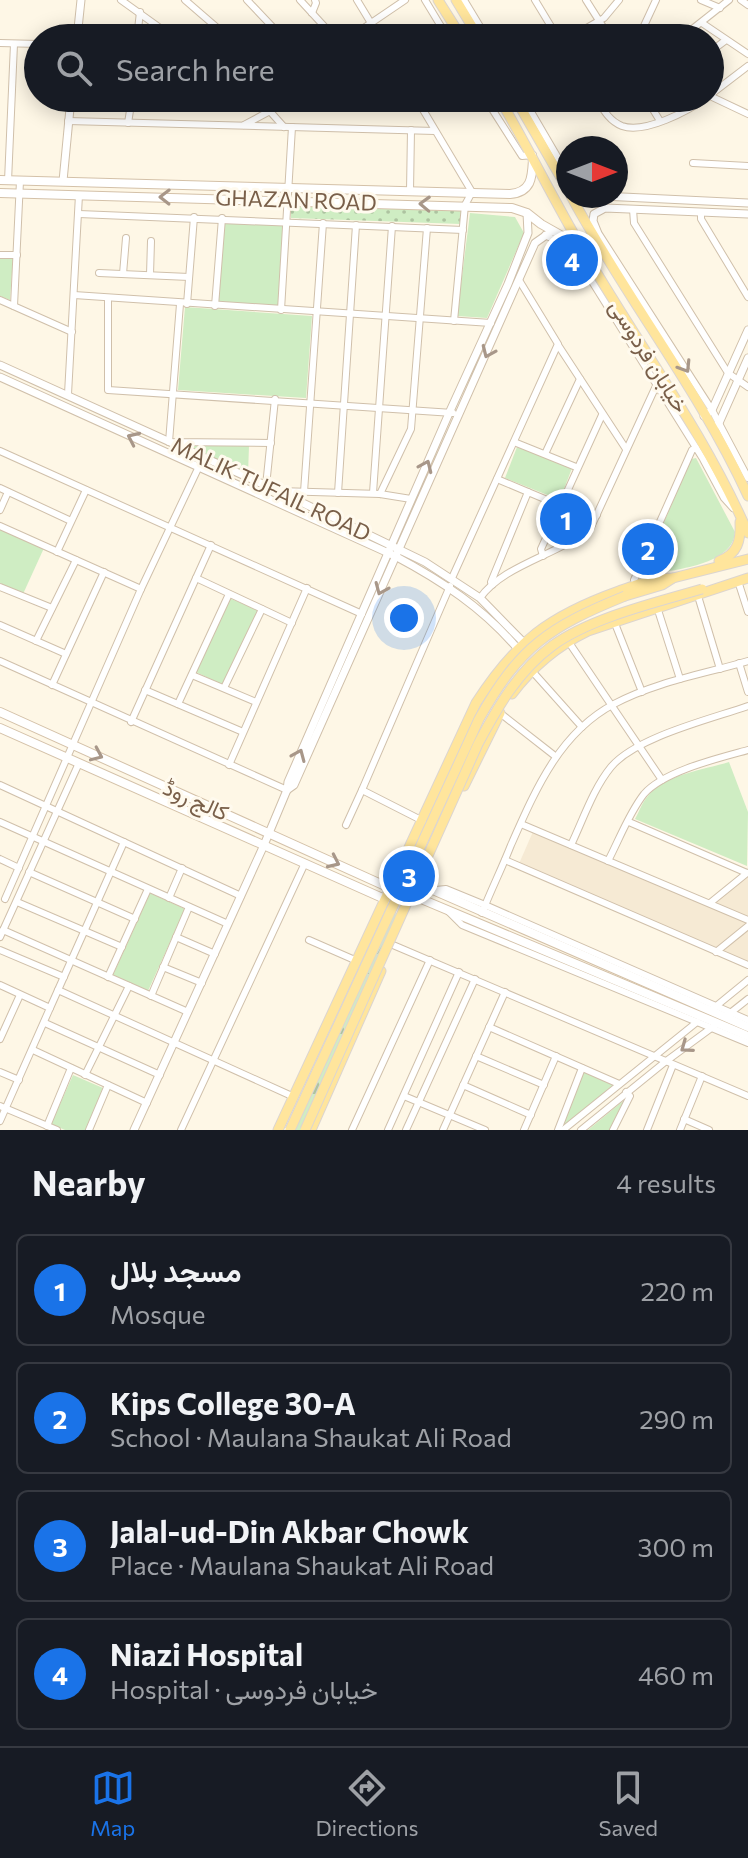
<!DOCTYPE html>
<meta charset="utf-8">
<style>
:root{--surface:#171b24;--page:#242831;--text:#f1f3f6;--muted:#9ea1a6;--line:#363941;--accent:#1a73e8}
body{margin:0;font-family:Commissioner,Vazirmatn,sans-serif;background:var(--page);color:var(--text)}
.compass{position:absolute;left:556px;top:136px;width:72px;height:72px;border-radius:50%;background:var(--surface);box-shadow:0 4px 20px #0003;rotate:90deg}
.you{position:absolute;left:404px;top:618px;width:28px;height:28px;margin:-20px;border:6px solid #fff;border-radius:50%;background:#1a73e8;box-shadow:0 0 0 12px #1a73e833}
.badge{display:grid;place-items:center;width:52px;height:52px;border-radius:50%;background:var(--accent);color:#fff;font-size:26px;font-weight:700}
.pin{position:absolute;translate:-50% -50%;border:4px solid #fff;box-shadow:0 2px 8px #0006}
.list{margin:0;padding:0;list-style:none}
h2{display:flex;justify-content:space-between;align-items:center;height:104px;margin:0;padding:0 32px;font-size:34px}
h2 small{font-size:26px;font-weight:400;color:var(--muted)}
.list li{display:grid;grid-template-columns:52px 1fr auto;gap:24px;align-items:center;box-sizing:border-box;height:112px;margin:0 16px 16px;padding:0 16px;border:2px solid var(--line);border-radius:12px}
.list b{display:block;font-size:30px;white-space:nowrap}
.list p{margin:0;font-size:26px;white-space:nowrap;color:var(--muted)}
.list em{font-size:26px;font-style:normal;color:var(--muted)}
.icon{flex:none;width:44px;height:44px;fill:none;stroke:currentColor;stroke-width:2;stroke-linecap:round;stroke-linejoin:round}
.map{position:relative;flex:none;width:748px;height:1130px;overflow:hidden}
.search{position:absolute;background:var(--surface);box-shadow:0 4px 20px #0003;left:24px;right:24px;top:24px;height:88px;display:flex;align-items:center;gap:20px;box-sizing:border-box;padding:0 28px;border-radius:44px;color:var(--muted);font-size:30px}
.sheet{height:616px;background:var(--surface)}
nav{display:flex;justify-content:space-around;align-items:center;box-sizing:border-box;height:112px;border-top:2px solid var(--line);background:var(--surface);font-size:22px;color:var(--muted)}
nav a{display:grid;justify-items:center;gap:4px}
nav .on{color:var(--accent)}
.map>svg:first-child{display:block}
.residential{fill:#f6ead4}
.grass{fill:url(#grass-dots)}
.forest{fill:url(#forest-firs)}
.park{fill:#cfedc3}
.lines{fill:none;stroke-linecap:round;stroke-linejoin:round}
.minor-casing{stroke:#d0c0ab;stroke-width:8}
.tertiary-casing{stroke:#d0c0ab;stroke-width:9}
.secondary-casing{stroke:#d4c1a8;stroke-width:10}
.primary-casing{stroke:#dcd5d0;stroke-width:11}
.minor{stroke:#fff;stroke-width:6}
.tertiary{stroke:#fff;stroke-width:7}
.secondary{stroke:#fff;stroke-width:8}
.primary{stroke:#ffe59c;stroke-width:9}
.primary-bridge-casing{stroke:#dcd5d0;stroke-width:11;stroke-linecap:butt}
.primary-bridge{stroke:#ffe59c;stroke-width:9}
.oneway{stroke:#a89789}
.labels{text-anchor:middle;stroke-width:6;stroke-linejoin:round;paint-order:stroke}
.street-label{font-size:22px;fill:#795f49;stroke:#fffaee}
</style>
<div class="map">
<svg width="748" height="1130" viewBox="0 0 748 1130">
<defs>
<pattern id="grass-dots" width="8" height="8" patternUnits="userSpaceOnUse" patternTransform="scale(2)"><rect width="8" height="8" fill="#cfedc3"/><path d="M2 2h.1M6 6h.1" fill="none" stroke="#adc3a0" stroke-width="1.8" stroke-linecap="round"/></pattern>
<pattern id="forest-firs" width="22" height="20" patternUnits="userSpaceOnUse" patternTransform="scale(2)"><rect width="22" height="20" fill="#cfedc3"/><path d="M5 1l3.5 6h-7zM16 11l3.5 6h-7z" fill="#adc3a0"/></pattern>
</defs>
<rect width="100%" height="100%" fill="#fef7e6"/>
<path class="residential" d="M535 827 710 903 748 873V965L518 866Z"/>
<path class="grass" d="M291 203 461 210 460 224 291 218Z"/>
<path class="forest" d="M395 909 396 916 301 1130H291Z"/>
<g class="park">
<path d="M470 213 515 217 524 233 487 318 457 316Z"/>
<path d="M225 220 284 224 278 306 218 304Z"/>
<path d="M0 258H13L10 300 0 296Z"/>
<path d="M185 307 312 316 306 398 178 390Z"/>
<path d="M180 444 249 446 248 474Z"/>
<path d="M517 447 572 468 560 500 505 478Z"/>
<path d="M696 458 735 532C733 567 668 570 641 576L691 459Z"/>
<path d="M0 529 44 548 23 594 0 583Z"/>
<path d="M229 598 258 610 223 685 196 672Z"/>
<path d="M729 762 748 812 747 866 635 819C639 812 642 803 647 797 664 774 704 770 729 762Z"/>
<path d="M150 893 185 909 148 991 113 975Z"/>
<path d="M582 1071 613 1085 566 1125 560 1126Z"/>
<path d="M73 1075 103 1088 86 1130H65L51 1124Z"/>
<path d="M629 1096 611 1130H588Z"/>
</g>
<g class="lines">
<g class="minor-casing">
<g id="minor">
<path d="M121 0 174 38"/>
<path d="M185 0 229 38"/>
<path d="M247 0 283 38"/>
<path d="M300 0 335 38"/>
<path d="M357 0 380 38"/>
<path d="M425 0 448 38"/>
<path d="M464 0 487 38"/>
<path d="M535 0 558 38"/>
<path d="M586 0 610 38"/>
<path d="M701 0 720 8"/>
<path d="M741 0 748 5"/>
<path d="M312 13 316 3 315 0"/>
<path d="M702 23 748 54"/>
<path d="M643 28 650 38"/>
<path d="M137 38 140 12"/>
<path d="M349 38 405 0"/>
<path d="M569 38 604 18 619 0"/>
<path d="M633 38 643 28 656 0"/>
<path d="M681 38 729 0"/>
<path d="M0 43 38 44"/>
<path d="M710 52 726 40"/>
<path d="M710 95 748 66"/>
<path d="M710 96 748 114"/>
<path d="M258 98 284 127"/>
<path d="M416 98 472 192 465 205 454 321"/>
<path d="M485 98 522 156 533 155"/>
<path d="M523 98 561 163"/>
<path d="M596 98C603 109 609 121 622 126 645 134 688 111 706 98"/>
<path d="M646 98 660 121"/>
<path d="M68 121 435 131"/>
<path d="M128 123 132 98"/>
<path d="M244 125 270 111 283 98"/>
<path d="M693 163 748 166"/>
<path d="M8 181 14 44"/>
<path d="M410 191 411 130"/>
<path d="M633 209 634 223 728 373 748 387"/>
<path d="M701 213V219L748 297"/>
<path d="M79 214 463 230"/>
<path d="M597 231 712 410 748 478"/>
<path d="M545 235 571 248 703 459 724 498 733 508"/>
<path d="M0 255H17"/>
<path d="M99 273 189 277"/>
<path d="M123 274 126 238"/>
<path d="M150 275 151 241"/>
<path d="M74 295 491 323"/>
<path d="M108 298V390L453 413"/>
<path d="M0 300 72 332"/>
<path d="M180 304 169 442 271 443"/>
<path d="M187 304 194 217"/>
<path d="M14 306 20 181"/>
<path d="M215 306 222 218"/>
<path d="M281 310 292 127"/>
<path d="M558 345 626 449"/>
<path d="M68 394 79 195"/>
<path d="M514 442 576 467"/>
<path d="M0 451 362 614"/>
<path d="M545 454 580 379"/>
<path d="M497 479 528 492"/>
<path d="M266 486 275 399"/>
<path d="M0 488 71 521"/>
<path d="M279 491 380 494 411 499"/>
<path d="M304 492 323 223"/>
<path d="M338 493 356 225"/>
<path d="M373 493 392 226"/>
<path d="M380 494 411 429 427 228"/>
<path d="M561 501 597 515"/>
<path d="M0 510 8 492"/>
<path d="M0 526 141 589"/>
<path d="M57 552 86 490"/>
<path d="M543 556 541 549 602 415"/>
<path d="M196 578 292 623"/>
<path d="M452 578 558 344 519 280"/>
<path d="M738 581 748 612"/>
<path d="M492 585 491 582 528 492 559 505"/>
<path d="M636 585 634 580 692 450 696 448"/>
<path d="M0 587 52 608"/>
<path d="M698 596 720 669"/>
<path d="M480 598C504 564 560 555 591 527L656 386"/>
<path d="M657 607 680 679"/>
<path d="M614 621 642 692"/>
<path d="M0 625 66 654"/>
<path d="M36 641 76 560"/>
<path d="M568 641 662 780"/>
<path d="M0 661 287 790"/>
<path d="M739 663 748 692"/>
<path d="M532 671 582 727"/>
<path d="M192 675 256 702"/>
<path d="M52 685 104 572"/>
<path d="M224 688 262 609"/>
<path d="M145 690 243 732"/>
<path d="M178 704 229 594"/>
<path d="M500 713 555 756"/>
<path d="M131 722 211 545"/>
<path d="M229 765 307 588"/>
<path d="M0 785 241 896"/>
<path d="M423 821 362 790 450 586"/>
<path d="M0 822 228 924"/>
<path d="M629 822 747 873"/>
<path d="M521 824 748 920"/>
<path d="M346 825 362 790"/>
<path d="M571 845C583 820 593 789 611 767 636 737 711 719 748 706"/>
<path d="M0 859 19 868"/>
<path d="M505 860 748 965"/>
<path d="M608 861C619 840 629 813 644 794 664 771 719 758 748 750"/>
<path d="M29 872 135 919"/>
<path d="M436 890 446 889 485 905 748 1020"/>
<path d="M169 898 182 868"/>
<path d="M5 899 141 589 203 458"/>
<path d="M17 902 122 947"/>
<path d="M710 903 747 873"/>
<path d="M449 912 462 925 748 1043"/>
<path d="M482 913C491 890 502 868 511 845 535 791 559 733 614 704 655 682 704 674 748 661"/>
<path d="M3 930 188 1012"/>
<path d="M0 937 79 763"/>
<path d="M176 937 215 954"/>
<path d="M309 940 357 961"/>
<path d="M393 945 748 1096"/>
<path d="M0 950 64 977"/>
<path d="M716 952 748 926"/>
<path d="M163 967 202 983"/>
<path d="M108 977 148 889"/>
<path d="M0 985 50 1008 0 1121"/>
<path d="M58 990 294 1097"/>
<path d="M151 996 189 907"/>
<path d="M715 1007 748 980"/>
<path d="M50 1008 124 842"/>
<path d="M729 1014 748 999"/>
<path d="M45 1023 160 1075"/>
<path d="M489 1027 619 1084"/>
<path d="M0 1039 20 995"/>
<path d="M33 1050 147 1103"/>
<path d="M476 1056 544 1085"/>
<path d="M0 1072 19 1080"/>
<path d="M85 1075 129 986"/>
<path d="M463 1085 531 1115"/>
<path d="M404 1096 485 1130"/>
<path d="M0 1106 57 1130"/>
<path d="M684 1119 709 1130"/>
<path d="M47 1126 71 1068"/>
<path d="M89 1130 108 1085"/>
<path d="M181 1130 305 863"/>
<path d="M352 1130 430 960"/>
<path d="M388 1130 459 972"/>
<path d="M406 1130 475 979"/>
<path d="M443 1130 505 992"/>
<path d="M524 1130 556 1056"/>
<path d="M558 1130 582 1068"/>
<path d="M563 1130 697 1022"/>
<path d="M581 1130 665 1062 714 1026"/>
<path d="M613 1130 630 1096 626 1092"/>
<path d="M647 1130 673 1065"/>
<path d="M680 1130 702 1076"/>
</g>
</g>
<g class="tertiary-casing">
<g id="tertiary">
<path d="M77 38 81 0"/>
<path d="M561 163 568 172"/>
<path d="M63 181 71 98"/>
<path d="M602 196 748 203"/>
<path d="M527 213 528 233 508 284 450 411 288 782 287 790 294 785 535 243 552 231"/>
<path d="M597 231 593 221 594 214 605 208 748 214"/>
<path d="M0 365 278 491 425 562 480 598 523 642"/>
<path d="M0 377 395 556C442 581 483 608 517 648"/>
<path d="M704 416 712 410 748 330"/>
<path d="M713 429 719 423 748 358"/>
<path d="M134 1130 264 845 287 790"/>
</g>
</g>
<g class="secondary-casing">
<g id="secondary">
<path d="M0 180 510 194C532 192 532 177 533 159"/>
<path d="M0 193 512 208 527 213 541 224 580 246"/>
<path d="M0 712 392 889"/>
<path d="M0 728 387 900"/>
<path d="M419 884 748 1027"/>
<path d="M414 896 748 1036"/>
</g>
</g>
<g class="primary-casing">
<g id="primary">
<path d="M438 0 462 38"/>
<path d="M456 0 479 38"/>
<path d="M499 98C528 147 553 199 582 248 637 343 704 432 748 533"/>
<path d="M515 98 568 190"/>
<path d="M571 196C626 298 700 391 748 496"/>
<path d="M719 561C738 554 741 540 740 522"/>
<path d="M625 596 662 585 673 578"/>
<path d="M512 694C533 666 557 646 588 631L748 578"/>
<path d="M464 786 500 713"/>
<path d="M278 1130 476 703C516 641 549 616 619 591 636 585 654 578 673 578L748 559"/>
<path d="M311 1130 381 971"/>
</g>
</g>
<use href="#minor" class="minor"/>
<use href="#tertiary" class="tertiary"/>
<use href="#secondary" class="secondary"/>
<use href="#primary" class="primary"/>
<g class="primary-bridge-casing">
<g id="primary-bridge">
<path d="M290 1130 479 719C520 646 549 627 625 596"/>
<path d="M305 1130 478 744C497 708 518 671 552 646 590 618 657 602 702 589"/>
</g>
</g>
<use href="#primary-bridge" class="primary-bridge"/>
</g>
<defs><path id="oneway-chevron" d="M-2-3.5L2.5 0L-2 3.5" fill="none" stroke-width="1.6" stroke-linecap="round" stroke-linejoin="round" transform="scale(2)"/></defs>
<g class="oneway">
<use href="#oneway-chevron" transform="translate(165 197) rotate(-179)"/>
<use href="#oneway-chevron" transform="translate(425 204) rotate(-178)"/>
<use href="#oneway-chevron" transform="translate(488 352) rotate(114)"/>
<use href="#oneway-chevron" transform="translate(685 367) rotate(58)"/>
<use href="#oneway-chevron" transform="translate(133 438) rotate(-155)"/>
<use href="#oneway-chevron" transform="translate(426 466) rotate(-66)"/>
<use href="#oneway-chevron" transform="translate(381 589) rotate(113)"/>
<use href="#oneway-chevron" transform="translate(97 755) rotate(24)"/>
<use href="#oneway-chevron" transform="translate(299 755) rotate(-67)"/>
<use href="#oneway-chevron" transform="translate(334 862) rotate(25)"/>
<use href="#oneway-chevron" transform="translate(686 1047) rotate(144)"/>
</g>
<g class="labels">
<g class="street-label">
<text transform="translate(296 200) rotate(2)" y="8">GHAZAN ROAD</text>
<text transform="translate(649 356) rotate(58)" y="8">خیابان فردوسی</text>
<text transform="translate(271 489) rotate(25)" y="8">MALIK TUFAIL ROAD</text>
<text transform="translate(196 800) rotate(24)" y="8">کالج روڈ</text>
</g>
</g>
</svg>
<svg class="compass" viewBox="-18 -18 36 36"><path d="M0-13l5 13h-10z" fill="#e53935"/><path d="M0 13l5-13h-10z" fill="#9ea1a6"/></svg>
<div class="you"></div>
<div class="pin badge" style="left:566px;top:519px">1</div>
<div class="pin badge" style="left:648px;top:549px">2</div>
<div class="pin badge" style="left:409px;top:876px">3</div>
<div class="pin badge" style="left:572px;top:260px">4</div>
<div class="search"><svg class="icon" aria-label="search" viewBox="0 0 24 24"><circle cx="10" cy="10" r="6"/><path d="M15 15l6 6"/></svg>Search here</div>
</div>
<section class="sheet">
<h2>Nearby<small>4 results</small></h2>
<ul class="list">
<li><span class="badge">1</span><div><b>مسجد بلال</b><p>Mosque</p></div><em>220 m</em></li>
<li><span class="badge">2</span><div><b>Kips College 30-A</b><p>School · Maulana Shaukat Ali Road</p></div><em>290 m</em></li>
<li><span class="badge">3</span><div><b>Jalal-ud-Din Akbar Chowk</b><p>Place · Maulana Shaukat Ali Road</p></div><em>300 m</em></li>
<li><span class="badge">4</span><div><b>Niazi Hospital</b><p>Hospital · خیابان فردوسی</p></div><em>460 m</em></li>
</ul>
</section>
<nav>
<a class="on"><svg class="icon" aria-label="map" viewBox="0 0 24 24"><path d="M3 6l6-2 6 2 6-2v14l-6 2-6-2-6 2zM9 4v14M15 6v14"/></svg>Map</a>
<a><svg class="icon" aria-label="directions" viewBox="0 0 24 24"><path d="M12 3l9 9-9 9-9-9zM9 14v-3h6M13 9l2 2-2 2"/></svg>Directions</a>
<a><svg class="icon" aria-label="saved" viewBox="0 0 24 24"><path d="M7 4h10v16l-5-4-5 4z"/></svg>Saved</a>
</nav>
